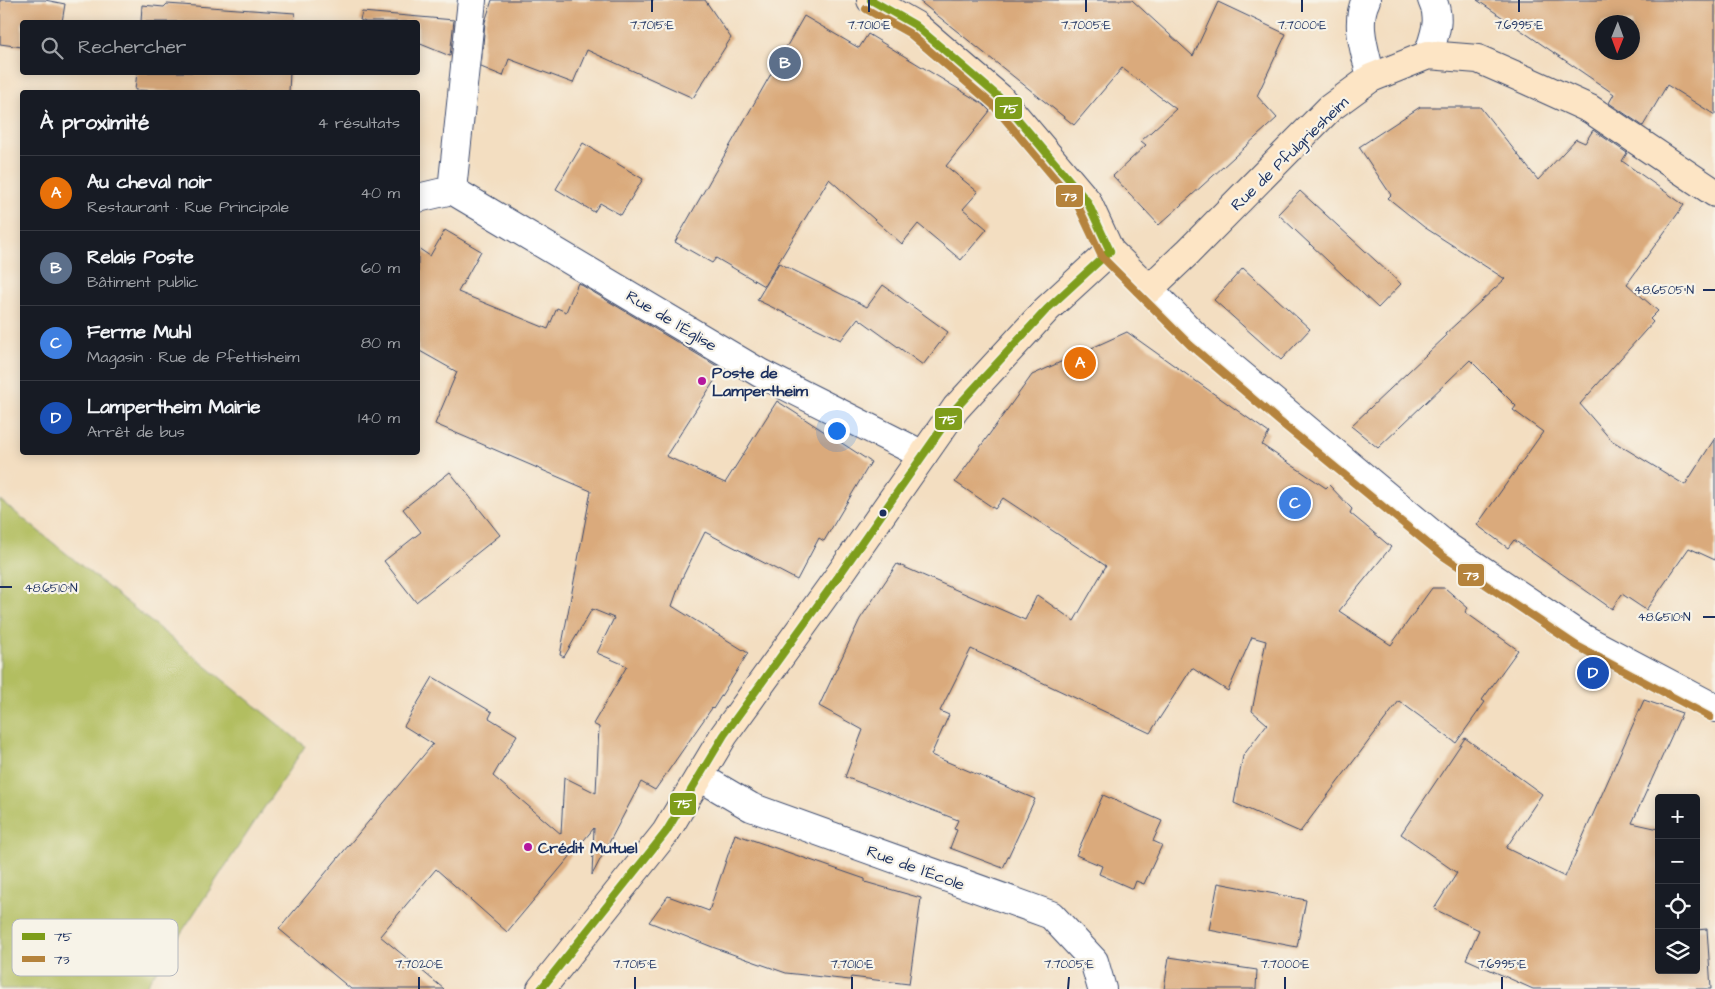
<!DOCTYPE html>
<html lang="fr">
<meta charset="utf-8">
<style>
:root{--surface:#171b24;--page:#20242c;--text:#f1f3f6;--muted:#9ea1a6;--line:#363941;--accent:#d93025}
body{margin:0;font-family:"Architects Daughter",sans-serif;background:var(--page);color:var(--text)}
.controls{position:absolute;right:15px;bottom:15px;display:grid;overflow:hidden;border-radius:5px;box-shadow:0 2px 12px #0003}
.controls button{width:45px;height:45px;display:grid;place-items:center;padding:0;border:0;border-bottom:1px solid var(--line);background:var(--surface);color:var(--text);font:25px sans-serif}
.compass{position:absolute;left:1595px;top:15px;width:45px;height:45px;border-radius:50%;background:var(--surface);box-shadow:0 2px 12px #0003;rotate:181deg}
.you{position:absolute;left:836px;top:430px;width:18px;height:18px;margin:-12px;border:4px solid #fff;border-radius:50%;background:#1a73e8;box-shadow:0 0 0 8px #1a73e833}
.badge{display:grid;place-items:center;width:32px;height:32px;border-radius:50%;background:var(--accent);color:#fff;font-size:16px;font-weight:700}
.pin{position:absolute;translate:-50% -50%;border:2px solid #fff;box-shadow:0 1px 5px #0006}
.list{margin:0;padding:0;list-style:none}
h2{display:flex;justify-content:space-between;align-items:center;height:65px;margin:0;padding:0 20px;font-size:21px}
h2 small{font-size:16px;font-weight:400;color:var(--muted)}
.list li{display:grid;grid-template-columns:32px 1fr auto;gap:15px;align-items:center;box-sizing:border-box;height:75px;padding:0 20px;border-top:1px solid var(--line)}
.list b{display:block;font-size:19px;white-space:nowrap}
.list p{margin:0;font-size:16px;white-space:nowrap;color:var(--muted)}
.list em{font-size:16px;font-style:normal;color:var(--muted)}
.icon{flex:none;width:28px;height:28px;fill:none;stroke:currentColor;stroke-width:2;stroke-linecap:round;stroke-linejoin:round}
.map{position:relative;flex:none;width:1715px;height:989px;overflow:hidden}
.search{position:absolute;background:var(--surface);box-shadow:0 2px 12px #0003;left:20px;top:20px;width:400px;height:55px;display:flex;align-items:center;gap:12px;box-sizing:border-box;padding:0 18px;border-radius:5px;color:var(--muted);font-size:19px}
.panel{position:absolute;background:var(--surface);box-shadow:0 2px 12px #0003;left:20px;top:90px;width:400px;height:365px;border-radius:5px}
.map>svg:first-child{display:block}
.green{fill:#b2be60;stroke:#66765f}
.building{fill:#daaa7b;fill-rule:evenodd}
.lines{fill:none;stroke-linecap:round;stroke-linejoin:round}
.street-casing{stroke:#3b496d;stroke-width:30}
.secondary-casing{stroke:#3b496d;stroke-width:30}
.street{stroke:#fff;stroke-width:28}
.secondary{stroke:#fde5c5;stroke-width:28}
.bus-1-casing{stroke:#f7f3e8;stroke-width:11}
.bus-2-casing{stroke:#f7f3e8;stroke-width:11}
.bus-1{stroke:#7e9d1a;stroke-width:8}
.bus-2{stroke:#b5833c;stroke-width:8}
.ticks{fill:none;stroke:#1b2f5e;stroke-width:2}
.poi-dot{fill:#b5179e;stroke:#f7f3e8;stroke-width:2}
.bus-dot{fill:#1b2f5e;stroke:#f7f3e8;stroke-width:2}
.labels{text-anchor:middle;stroke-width:4.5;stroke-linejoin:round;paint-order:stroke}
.street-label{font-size:16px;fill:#1b2f5e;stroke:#f7f3e8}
.poi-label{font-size:16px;font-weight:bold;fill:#1b2f5e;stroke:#f7f3e8;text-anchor:start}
.key{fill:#f7f3e8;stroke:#b5b8bf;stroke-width:1}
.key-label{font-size:14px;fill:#1b2f5e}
.ticks-label{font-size:12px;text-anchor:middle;fill:#1b2f5e;stroke:#f7f3e8;stroke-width:4.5;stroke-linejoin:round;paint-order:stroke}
.line-badge{stroke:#f7f3e8;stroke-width:2}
.badge-label{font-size:14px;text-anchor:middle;font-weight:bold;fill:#fff}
</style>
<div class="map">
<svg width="1715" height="989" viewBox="0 0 1715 989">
<rect width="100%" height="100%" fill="#f7f3e8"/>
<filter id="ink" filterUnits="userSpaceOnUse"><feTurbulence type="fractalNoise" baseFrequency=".02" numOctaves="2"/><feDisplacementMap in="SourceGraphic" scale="10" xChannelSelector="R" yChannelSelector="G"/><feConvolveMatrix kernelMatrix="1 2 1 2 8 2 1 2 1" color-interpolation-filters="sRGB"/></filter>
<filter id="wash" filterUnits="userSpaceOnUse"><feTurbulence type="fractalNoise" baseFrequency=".0096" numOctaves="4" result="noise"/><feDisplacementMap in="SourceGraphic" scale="20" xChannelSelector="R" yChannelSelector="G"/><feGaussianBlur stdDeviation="1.12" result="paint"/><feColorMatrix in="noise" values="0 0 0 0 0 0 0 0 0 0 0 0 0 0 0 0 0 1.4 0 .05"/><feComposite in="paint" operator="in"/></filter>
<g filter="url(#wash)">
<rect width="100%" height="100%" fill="#f3dec1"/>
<path class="green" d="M0 500 305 746 144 989H0Z"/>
<g id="blocks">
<g class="building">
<path d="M0 0H45L65 4 62 22H22V47L0 44Z"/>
<path d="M492 0H705L731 38 693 98 587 50 573 83 509 59 503 76 481 67 485 22Z"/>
<path d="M918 0H1132L1193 56 1218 2 1286 34 1257 96 1277 118 1159 225 1113 176 1146 145 1141 141 1176 109 1122 68 1074 125Z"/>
<path d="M1477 0H1715V115L1667 85 1643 126 1609 103 1614 94ZM1602 22H1632V52H1602Z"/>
<path d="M167 4 295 13 294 22H141L142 5 164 7Z"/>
<path d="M362 12 454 20 450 56 418 43V22H366L360 20Z"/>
<path d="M804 16 859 48 868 34 983 104 990 111 946 166 978 192 963 209 987 229 961 260 918 224 902 244 829 179 764 286 716 258 712 263 675 242Z"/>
<path d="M137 72H290L289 92H182L135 90Z"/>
<path d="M1420 107H1480L1538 180 1576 139 1585 143 1593 130 1627 153 1622 161 1684 205 1627 284 1658 311 1650 319 1653 322 1580 404 1611 440 1685 485 1715 438V560L1689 548 1646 610 1622 594 1612 609 1514 540 1508 548 1477 525 1543 432 1513 410 1516 406 1470 360 1378 448 1351 426 1446 336 1445 334 1505 279 1424 227 1388 198 1391 195 1359 147Z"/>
<path d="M583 143 643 179 621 215 600 203 594 212 556 189Z"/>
<path d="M1300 191 1401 284 1378 308 1278 214Z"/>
<path d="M445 230 481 251 458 292 548 329 557 308 566 312 578 283 722 369 666 456 725 483 777 401 871 462 824 541 819 538 797 580 705 532 682 578 672 606 748 653 713 709 712 708 655 790 641 782 592 875 594 828 507 932 436 869 380 936 444 989H351L279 929 433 744 404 726 433 677 492 712 489 718 517 735 493 776 561 834 564 777 596 793 599 727 593 724 627 666 597 653 614 618 592 609 564 657 560 655 591 491 435 424 457 372 418 350V248L430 256Z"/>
<path d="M779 263 867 307 883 285 948 332 923 365 858 318 841 340 757 300Z"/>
<path d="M1243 268 1310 329 1281 360 1214 300Z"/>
<path d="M1127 332 1269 433 1262 445 1326 488 1329 485 1352 509 1350 513 1391 547 1339 611 1391 645 1432 588H1445L1468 608 1465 612 1518 650 1482 700 1485 702 1456 743 1399 701 1300 832 1234 803 1243 756 1267 724 1252 711 1266 641 1252 637 1228 691 1192 668 1150 733 971 649 940 711 949 715 931 755 1035 799 1003 868 950 848 957 830 954 829 958 820 845 777 863 730 819 706 860 619 897 564 1025 620 1037 595 1074 621 1106 566 1003 498 995 509 955 482 1032 375Z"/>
<path d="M450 472 500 535 416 602 384 561 421 532 403 509Z"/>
<path d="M1644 700 1682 713 1632 823 1659 829V970H1696V930L1707 929 1711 989H1533L1466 959 1479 930 1434 909 1457 873 1401 834 1465 738 1542 794 1506 848 1565 877Z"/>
<path d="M1103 795 1162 821 1153 841 1162 845 1144 884 1136 881 1133 889 1099 874 1102 866 1076 855Z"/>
<path d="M735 834 865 879V882L921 898 909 984 851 977 850 980 786 973 715 948 649 922 668 896 709 911Z"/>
<path d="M1218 883 1306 900 1297 947 1209 930Z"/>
<path d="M1169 957 1257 970 1256 989H1164Z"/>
</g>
</g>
</g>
<g filter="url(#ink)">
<use href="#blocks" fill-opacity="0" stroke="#3b496d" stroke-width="1"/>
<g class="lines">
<g class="street-casing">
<g id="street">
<path d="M1366 0C1354 24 1366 53 1371 78"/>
<path d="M1428 55C1434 36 1442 19 1432 0"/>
<path d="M452 190 472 0"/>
<path d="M418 198 452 190 760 373 923 455"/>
<path d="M1149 289 1197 338 1449 548 1583 638 1715 708"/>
<path d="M700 777 751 807 1051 915 1094 961 1102 989"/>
</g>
</g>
<g class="secondary-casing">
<g id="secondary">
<path d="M871 0 915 25 1000 98 1087 201 1110 251 1149 289 1188 252 1330 108 1371 78 1428 55 1478 59 1526 80 1590 109 1715 193"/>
<path d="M541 989 666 832 724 735 838 577 956 408 1047 309 1110 251"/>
</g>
</g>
<use href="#street" class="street"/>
<use href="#secondary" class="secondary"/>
<g class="bus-1-casing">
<g id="bus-1">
<path d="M871 0 915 25 1000 98 1087 201 1110 251"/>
<path d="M541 989 666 832 724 735 838 577 956 408 1047 309 1110 251"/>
</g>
</g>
<g class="bus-2-casing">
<path id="bus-2" d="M866 9 909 33 993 105 1078 206 1102 257 1190 345 1279 421 1443 556 1577 646 1710 717"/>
</g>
<use href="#bus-1" class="bus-1"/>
<use href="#bus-2" class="bus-2"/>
</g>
</g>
<path class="ticks" d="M652 12V0M869 12V0M1086 12V0M1302 12V0M1519 12V0M1703 290H1715M0 587H12M1703 617H1715M419 989V977M635 989V977M852 989V977M1068 989 1069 977M1285 989V977M1502 989V977"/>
<g class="poi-dot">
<circle cx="702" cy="381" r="5"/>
<circle cx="528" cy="847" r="5"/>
</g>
<circle class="bus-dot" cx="883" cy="513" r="4.5"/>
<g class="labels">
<g class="street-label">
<text transform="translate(1289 153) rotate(-44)" y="6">Rue de Pfulgriesheim</text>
<text transform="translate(672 320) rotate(31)" y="6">Rue de l'Église</text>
<text transform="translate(916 867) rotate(20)" y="6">Rue de l'École</text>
</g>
<g class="poi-label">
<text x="712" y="378">Poste de<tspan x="712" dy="18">Lampertheim</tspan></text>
<text x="538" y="853">Crédit Mutuel</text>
</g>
</g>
<rect x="12" y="919" width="166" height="57" rx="8" class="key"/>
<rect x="22" y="933" width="23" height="7" fill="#7e9d1a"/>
<rect x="22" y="956" width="23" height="6" fill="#b5833c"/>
<g class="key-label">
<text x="54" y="941">75</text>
<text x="54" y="964">73</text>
</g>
<g class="ticks-label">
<text x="652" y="29">7.7015°E</text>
<text x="869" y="29">7.7010°E</text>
<text x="1086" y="29">7.7005°E</text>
<text x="1302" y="29">7.7000°E</text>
<text x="1519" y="29">7.6995°E</text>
<text x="1664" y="294">48.6505°N</text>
<text x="51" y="592">48.6510°N</text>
<text x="1664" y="621">48.6510°N</text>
<text x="419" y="968">7.7020°E</text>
<text x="635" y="968">7.7015°E</text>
<text x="852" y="968">7.7010°E</text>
<text x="1069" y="968">7.7005°E</text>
<text x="1285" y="968">7.7000°E</text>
<text x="1502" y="968">7.6995°E</text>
</g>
<g class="line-badge">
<rect x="994" y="96" width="29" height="24" rx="5" fill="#7e9d1a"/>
<rect x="1055" y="184" width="29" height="24" rx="5" fill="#b5833c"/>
<rect x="934" y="407" width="29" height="24" rx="5" fill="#7e9d1a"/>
<rect x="1457" y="563" width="28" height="24" rx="5" fill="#b5833c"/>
<rect x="669" y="792" width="28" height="24" rx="5" fill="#7e9d1a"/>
</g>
<g class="badge-label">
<text x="1009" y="113">75</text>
<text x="1069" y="201">73</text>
<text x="948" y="424">75</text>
<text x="1471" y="580">73</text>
<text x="683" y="808">75</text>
</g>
</svg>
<div class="controls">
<button>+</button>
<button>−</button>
<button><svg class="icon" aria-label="locate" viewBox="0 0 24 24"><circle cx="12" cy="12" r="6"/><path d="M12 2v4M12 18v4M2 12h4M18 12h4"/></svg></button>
<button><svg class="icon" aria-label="layers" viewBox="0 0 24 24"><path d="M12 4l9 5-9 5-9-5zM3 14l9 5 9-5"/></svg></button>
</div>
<svg class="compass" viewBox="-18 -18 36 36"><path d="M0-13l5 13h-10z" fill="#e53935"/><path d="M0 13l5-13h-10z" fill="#9ea1a6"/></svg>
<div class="you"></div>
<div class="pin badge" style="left:1080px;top:363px;background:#e8710a">A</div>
<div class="pin badge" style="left:785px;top:63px;background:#5c6f8a">B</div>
<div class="pin badge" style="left:1295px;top:503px;background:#3f7fe0">C</div>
<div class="pin badge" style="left:1593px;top:673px;background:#1a4fb4">D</div>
<div class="search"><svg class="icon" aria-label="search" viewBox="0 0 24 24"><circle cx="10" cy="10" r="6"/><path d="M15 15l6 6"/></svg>Rechercher</div>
<section class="panel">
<h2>À proximité<small>4 résultats</small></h2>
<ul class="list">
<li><span class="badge" style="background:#e8710a">A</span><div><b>Au cheval noir</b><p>Restaurant · Rue Principale</p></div><em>40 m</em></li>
<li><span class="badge" style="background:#5c6f8a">B</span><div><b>Relais Poste</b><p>Bâtiment public</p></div><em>60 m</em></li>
<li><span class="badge" style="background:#3f7fe0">C</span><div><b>Ferme Muhl</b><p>Magasin · Rue de Pfettisheim</p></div><em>80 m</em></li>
<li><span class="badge" style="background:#1a4fb4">D</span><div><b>Lampertheim Mairie</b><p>Arrêt de bus</p></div><em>140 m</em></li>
</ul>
</section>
</div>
